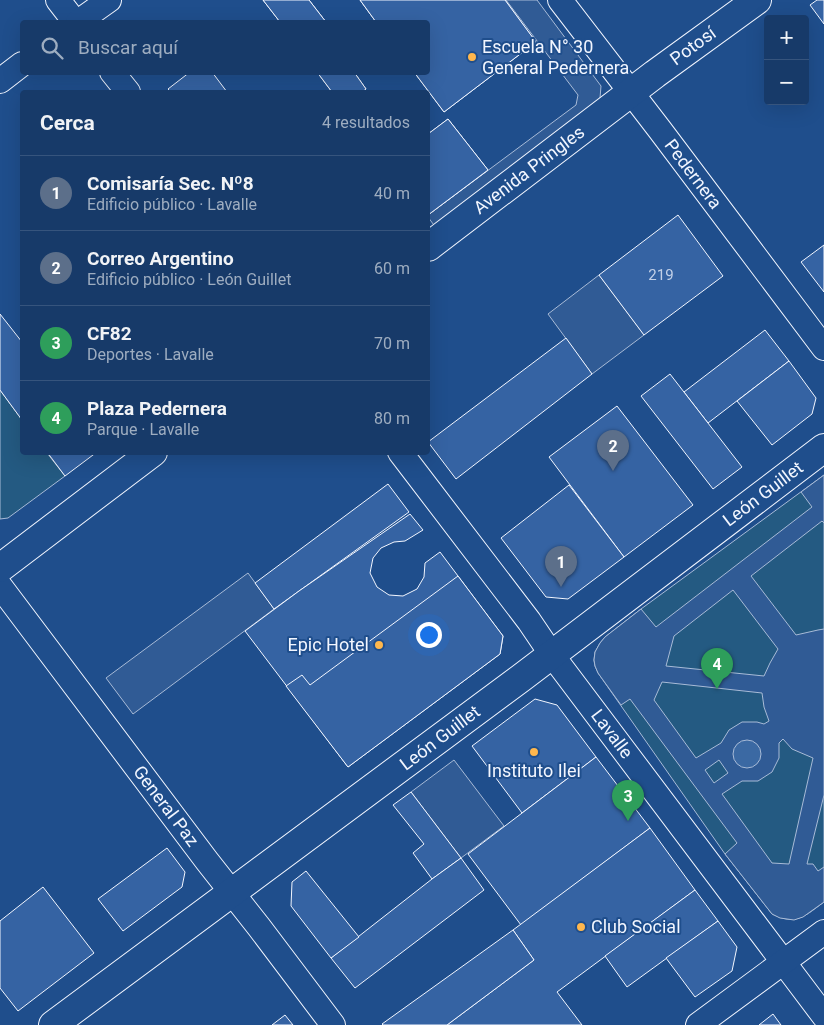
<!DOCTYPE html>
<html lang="es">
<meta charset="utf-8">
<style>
:root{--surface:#173a69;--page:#20416f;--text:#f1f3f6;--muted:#9eadc0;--line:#36547d;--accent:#e69b98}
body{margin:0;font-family:Roboto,sans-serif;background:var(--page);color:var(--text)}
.controls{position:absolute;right:15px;top:15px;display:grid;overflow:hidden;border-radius:5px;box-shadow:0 5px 20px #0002}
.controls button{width:45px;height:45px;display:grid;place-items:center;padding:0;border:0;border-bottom:1px solid var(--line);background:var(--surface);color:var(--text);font:25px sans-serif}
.you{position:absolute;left:428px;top:634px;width:18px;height:18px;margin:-12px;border:4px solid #fff;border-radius:50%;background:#1a73e8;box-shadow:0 0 0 8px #1a73e833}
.badge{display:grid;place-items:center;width:32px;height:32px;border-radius:50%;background:var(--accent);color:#fff;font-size:16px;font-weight:700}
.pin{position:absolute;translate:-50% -41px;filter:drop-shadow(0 1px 2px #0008)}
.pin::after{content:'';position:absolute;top:26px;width:18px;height:15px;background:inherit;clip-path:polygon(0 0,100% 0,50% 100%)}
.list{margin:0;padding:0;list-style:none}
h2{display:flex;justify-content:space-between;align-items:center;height:65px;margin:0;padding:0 20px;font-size:21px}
h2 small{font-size:16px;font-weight:400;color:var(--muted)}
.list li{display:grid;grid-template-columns:32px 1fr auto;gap:15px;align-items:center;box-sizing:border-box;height:75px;padding:0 20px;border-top:1px solid var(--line)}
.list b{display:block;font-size:19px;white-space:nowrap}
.list p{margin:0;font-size:16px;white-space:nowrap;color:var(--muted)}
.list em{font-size:16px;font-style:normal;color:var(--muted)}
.icon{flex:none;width:28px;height:28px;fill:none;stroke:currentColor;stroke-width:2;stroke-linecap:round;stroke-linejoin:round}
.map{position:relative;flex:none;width:824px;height:1025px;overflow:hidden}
.search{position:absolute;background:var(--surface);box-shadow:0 5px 20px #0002;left:20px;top:20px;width:410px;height:55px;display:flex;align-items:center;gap:12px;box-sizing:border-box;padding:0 18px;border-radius:5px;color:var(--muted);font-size:19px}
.panel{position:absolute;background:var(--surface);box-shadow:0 5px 20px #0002;left:20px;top:90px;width:410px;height:365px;border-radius:5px}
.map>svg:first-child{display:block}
.green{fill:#245a82;stroke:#a8bbd7}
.parking{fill:#305b95;stroke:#a8bbd7;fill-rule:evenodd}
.water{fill:#3b69a3;stroke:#a8bbd7}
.building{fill:#3563a3;stroke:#f2f6ff}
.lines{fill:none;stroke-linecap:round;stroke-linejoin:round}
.street-casing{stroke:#f2f6ff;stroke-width:26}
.secondary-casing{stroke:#f2f6ff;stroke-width:30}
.street{stroke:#1f4e8c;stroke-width:24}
.secondary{stroke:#1f4e8c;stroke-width:28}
.poi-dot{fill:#ffb74d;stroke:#1f4e8c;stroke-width:2}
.labels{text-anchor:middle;stroke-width:4;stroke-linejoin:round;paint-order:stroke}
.number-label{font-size:15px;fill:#c3d1e8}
.street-label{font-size:18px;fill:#f2f6ff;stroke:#1f4e8c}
.poi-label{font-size:18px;fill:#f2f6ff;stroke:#1f4e8c;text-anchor:start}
</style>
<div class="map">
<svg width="824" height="1025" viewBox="0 0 824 1025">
<rect width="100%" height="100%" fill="#1f4e8c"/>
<g class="green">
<path d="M0 390 22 420V452L47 453 65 476 8 518 0 519Z"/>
<path d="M824 475V902C805 916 796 926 772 914L725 854 598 673 595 666 594 660 595 652 600 643 605 637 641 609Z"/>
</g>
<g class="parking">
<path d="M506 0H537L601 86 600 98 597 108 436 228 428 217V215L576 105 578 95Z"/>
<path d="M599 275 644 335 592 374 548 314Z"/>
<path d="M824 475V523L822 521 751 576 796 635 818 630 824 629V795L807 864H813L818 871 824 867V902L803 917 794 920 780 918 772 914 725 854 737 843 630 699 621 705 598 673 595 666 594 660 595 652 600 643 605 637 641 609 656 627 812 507 801 492ZM733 590 778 649 770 663 764 676 666 666 674 636ZM662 682 762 693 764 707 769 721 764 724 757 722H742L729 730 721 743 696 758 654 700ZM783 739 792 749 813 758 789 864 772 863 722 794 742 781H758L772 772 779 758V743ZM719 760 728 773 714 783 705 770Z"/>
<path d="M248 573 274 609 133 714 106 678Z"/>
<path d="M454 760 504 826 461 858 411 792Z"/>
</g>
<circle class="water" cx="747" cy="754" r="14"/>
<g class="building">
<path d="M263 0H309L326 22H280Z"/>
<path d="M263 0H309L326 22H280Z"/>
<path d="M360 0H505L536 42 444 112 414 72H428V22H376Z"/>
<path d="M360 0H505L536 42 444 112 414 72H428V22H376Z"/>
<path d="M817 0H824V24L810 5Z"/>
<path d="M190 72H212L227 92H171L168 89Z"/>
<path d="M317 72H354L366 89 362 92H332Z"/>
<path d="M317 72H354L366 89 362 92H332Z"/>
<path d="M448 119 488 170 428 215V134Z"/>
<path d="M448 119 488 170 428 215V134Z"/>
<path d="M678 215 723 276 644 335 599 275Z"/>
<path d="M824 245V292L801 262Z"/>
<path d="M0 314 22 342V420L0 390Z"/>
<path d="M765 330 789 361 708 423 684 392Z"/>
<path d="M566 338 592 374 456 479 428 442Z"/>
<path d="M789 361 816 398 812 414 772 445 737 401Z"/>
<path d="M670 374 742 467 713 489 641 396Z"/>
<path d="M617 406 693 505 624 557 549 457Z"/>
<path d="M47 452H97L65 476Z"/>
<path d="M388 484 409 512 274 609 255 583Z"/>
<path d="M569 485 624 557 568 599 546 597 501 538Z"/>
<path d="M410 514 423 530 405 541 394 542 381 548 373 558 370 573 377 587 389 595 403 596 417 589 424 577 425 563 440 552 503 636 500 654 348 767 245 631 299 591Z"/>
<path d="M458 576 503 636 500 654 348 767 286 686 302 675 310 685Z"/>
<path d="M535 699 557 705 596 757 522 813 472 746Z"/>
<path d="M596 757 650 828 521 925 468 854Z"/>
<path d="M411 792 461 858 432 879 413 853 424 844 393 805Z"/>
<path d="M650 828 695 890 557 992 582 1025H447L534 960 513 930Z"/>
<path d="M167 848 185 872 182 887 123 931 98 899Z"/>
<path d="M461 858 484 890 355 988 331 958 432 879Z"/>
<path d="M306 871 359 937 331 958 291 906 292 882Z"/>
<path d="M43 887 94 953 18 1011 0 988V921Z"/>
<path d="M695 890 718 921 627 987 605 956Z"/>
<path d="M718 921 737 947 732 971 695 997 666 958Z"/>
<path d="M513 930 534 960 447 1025H383L382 1024Z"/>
<path d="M773 1014 781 1025H759Z"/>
<path d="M285 1015 293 1025H272Z"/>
</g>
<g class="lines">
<g class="street-casing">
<g id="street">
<path d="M58 0 75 22"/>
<path d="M560 0 660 130 824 348"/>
<path d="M78 22 109 0"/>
<path d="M112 72 128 92"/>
<path d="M0 81 22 64"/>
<path d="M400 452 529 621 552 655 824 1016"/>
<path d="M0 586 207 861 259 927 333 1025"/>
<path d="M698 1025 824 932"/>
</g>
</g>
<g class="secondary-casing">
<g id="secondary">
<path d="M428 247 655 74 757 0"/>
<path d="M0 568 153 452"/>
<path d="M53 1025 521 678 824 448"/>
</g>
</g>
<use href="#street" class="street"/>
<use href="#secondary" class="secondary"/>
</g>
<g class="poi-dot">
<circle cx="472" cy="57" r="5"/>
<circle cx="379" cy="645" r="5"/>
<circle cx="534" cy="752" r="5"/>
<circle cx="581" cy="927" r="5"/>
</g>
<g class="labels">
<g class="number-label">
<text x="661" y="280">219</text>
</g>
<g class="street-label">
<text transform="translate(693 46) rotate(-36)" y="6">Potosí</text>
<text transform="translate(529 170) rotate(-37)" y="6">Avenida Pringles</text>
<text transform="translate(693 174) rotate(53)" y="6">Pedernera</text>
<text transform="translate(763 494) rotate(-37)" y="6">León Guillet</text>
<text transform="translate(612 734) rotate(53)" y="6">Lavalle</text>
<text transform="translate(440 738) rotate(-37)" y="6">León Guillet</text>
<text transform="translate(166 806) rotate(53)" y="6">General Paz</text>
</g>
<g class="poi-label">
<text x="482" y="53">Escuela N° 30<tspan x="482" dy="21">General Pedernera</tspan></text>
<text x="369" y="651" text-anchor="end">Epic Hotel</text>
<text x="534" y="777" text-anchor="middle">Instituto Ilei</text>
<text x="591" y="933">Club Social</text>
</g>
</g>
</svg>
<div class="controls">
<button>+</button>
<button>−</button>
</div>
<div class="you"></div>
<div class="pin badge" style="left:561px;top:587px;background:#5c6f8a">1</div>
<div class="pin badge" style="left:613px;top:471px;background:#5c6f8a">2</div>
<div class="pin badge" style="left:628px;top:821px;background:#2e9e5b">3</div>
<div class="pin badge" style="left:717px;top:689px;background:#2e9e5b">4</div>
<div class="search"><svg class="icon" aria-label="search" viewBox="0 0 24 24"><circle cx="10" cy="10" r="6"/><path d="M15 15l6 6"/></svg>Buscar aquí</div>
<section class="panel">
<h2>Cerca<small>4 resultados</small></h2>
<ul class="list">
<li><span class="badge" style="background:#5c6f8a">1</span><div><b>Comisaría Sec. Nº8</b><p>Edificio público · Lavalle</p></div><em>40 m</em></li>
<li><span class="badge" style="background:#5c6f8a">2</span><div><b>Correo Argentino</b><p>Edificio público · León Guillet</p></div><em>60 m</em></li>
<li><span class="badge" style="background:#2e9e5b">3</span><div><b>CF82</b><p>Deportes · Lavalle</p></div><em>70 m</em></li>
<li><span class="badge" style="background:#2e9e5b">4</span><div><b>Plaza Pedernera</b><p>Parque · Lavalle</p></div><em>80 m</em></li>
</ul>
</section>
</div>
